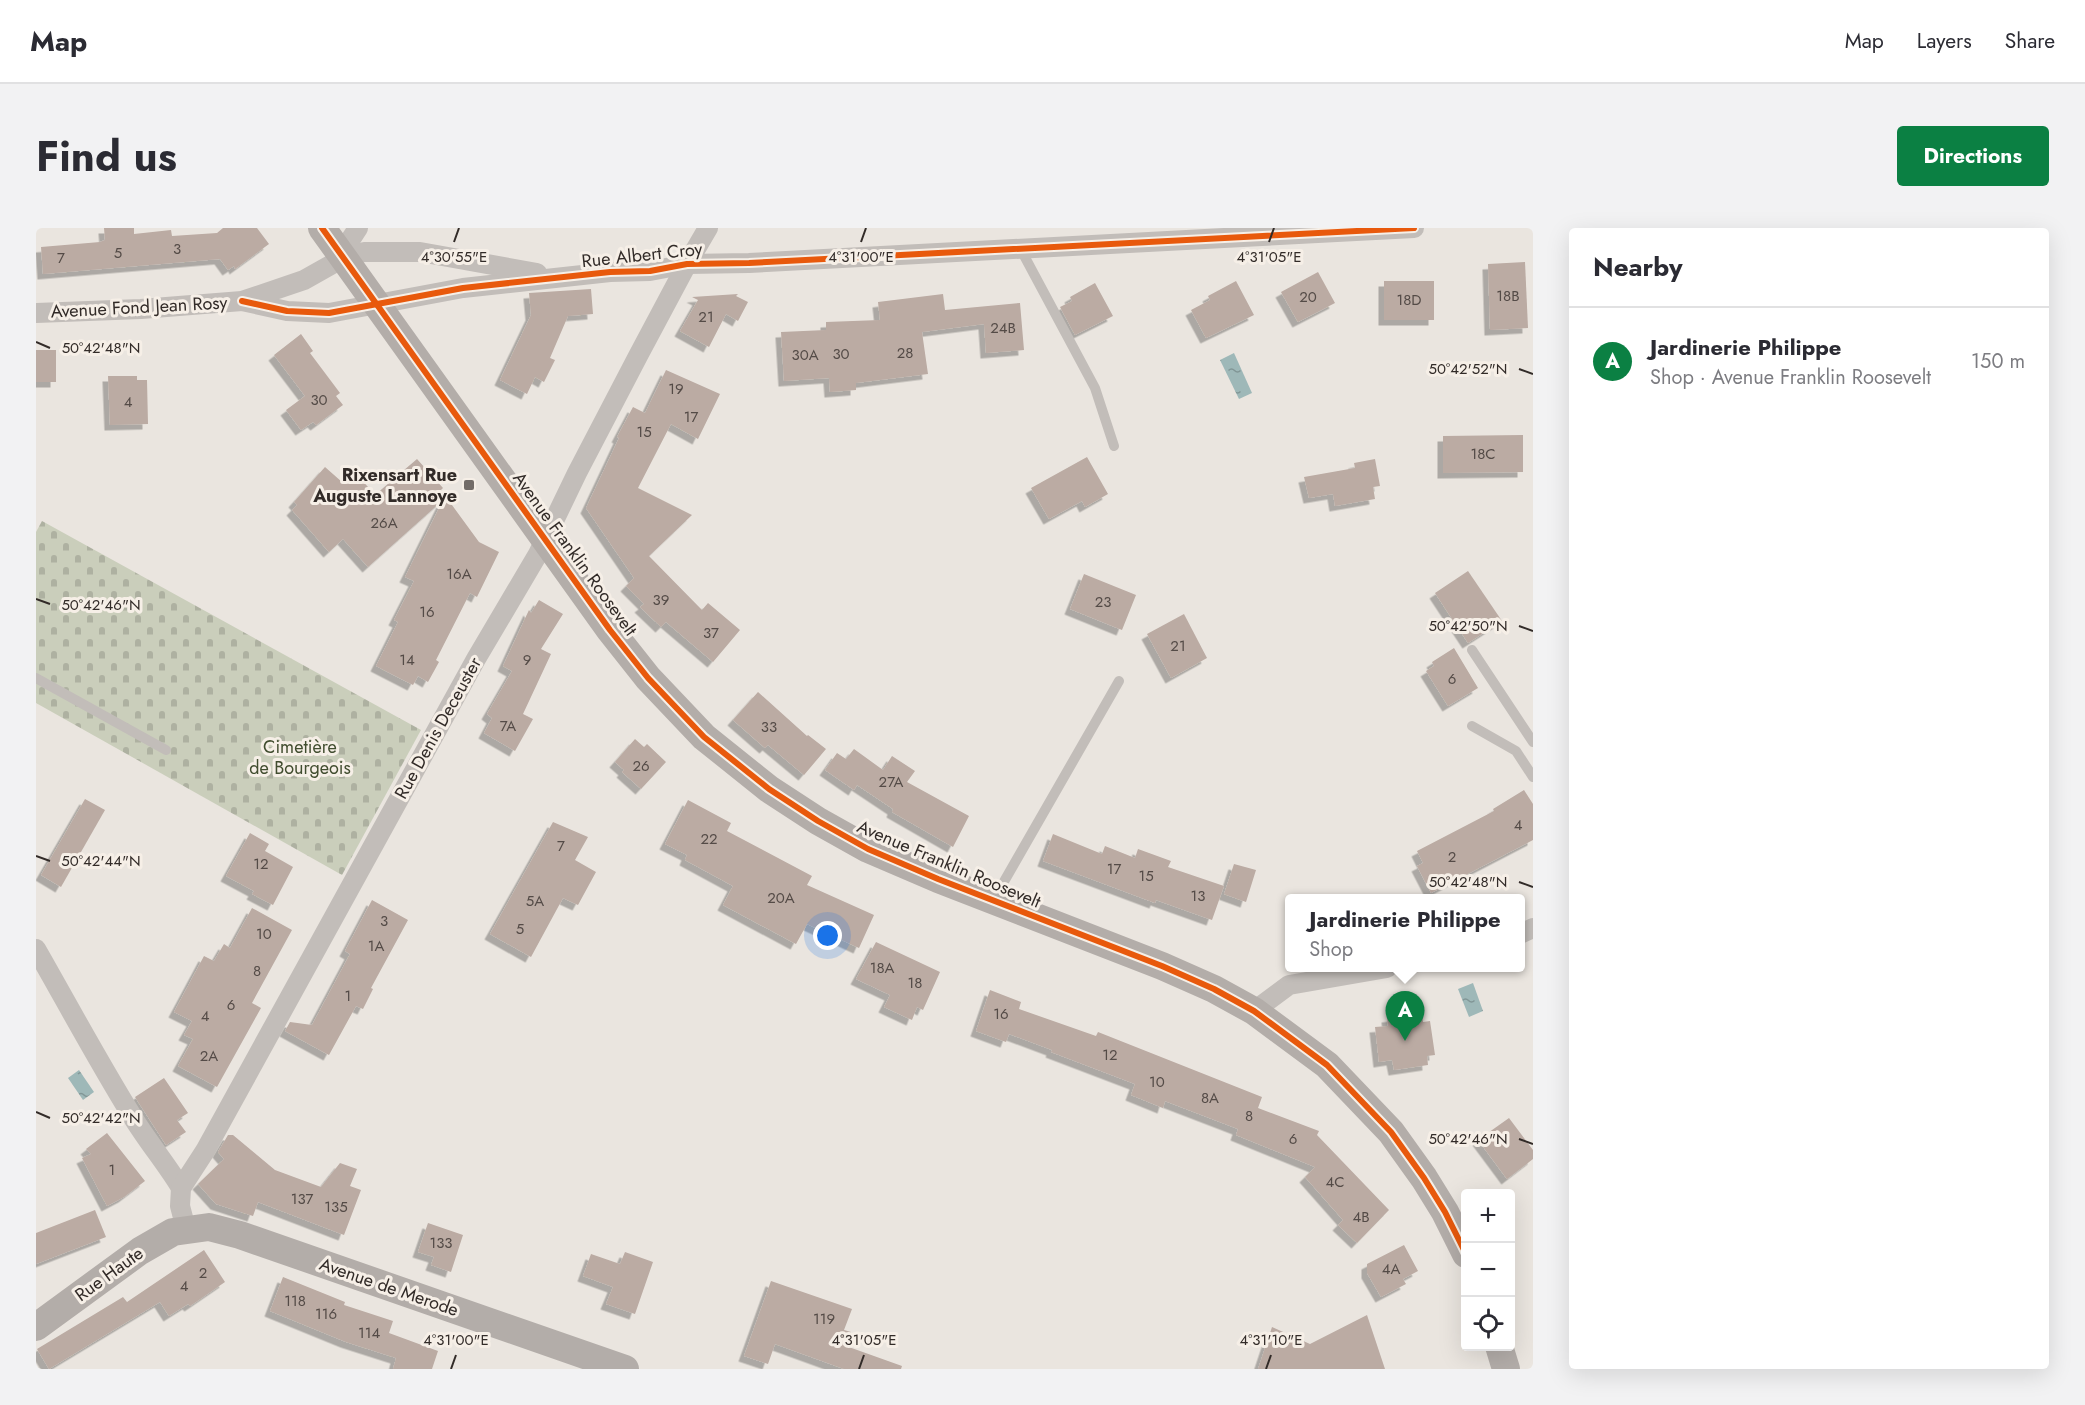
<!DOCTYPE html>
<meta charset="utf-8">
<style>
:root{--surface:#fff;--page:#f2f2f3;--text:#2b2b33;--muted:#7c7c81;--line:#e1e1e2;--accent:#0b8043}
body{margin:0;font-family:Jost,sans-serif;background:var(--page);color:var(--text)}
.controls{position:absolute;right:18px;bottom:18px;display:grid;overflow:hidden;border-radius:6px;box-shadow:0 6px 24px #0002}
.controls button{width:54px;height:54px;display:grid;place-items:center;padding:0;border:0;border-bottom:2px solid var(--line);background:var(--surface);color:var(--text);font:30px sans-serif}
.you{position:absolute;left:792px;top:708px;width:21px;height:21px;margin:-15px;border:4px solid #fff;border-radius:50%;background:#1a73e8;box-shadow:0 0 0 9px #1a73e833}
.badge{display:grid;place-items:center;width:39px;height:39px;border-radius:50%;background:var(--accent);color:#fff;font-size:20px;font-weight:700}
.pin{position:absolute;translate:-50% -50px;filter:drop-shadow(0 2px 3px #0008)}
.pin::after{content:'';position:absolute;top:32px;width:21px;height:18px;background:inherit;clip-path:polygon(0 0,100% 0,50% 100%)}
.popup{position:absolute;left:1249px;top:666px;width:240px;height:78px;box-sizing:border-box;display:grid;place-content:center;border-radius:6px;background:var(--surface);filter:drop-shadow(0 2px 4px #0005);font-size:20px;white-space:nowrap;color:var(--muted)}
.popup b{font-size:22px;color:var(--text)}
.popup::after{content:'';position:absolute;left:50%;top:100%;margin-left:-12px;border:12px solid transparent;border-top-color:var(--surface)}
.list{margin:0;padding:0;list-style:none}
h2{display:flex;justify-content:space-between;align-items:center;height:78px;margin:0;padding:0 24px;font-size:26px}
h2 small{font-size:20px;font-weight:400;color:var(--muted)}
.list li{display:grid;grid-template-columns:39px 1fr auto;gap:18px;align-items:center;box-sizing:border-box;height:108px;padding:0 24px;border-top:2px solid var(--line)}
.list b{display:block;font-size:22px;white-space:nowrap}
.list p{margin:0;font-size:20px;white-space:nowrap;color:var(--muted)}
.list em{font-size:20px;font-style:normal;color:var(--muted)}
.icon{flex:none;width:33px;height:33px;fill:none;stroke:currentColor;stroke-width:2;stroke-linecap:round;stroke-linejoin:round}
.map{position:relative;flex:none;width:1497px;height:1141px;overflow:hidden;border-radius:6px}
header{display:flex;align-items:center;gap:36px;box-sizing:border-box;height:84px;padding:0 30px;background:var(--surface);border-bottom:2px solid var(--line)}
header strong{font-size:28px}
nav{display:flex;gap:33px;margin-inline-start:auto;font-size:21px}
.intro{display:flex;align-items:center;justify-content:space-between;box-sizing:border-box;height:144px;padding:0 36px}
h1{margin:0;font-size:42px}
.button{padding:15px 27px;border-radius:6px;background:var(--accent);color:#fff;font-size:21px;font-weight:700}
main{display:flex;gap:36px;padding:0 36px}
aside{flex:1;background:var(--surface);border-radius:6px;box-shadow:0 6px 24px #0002}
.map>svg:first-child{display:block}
.cemetery{fill:url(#cemetery-stones)}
.water{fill:url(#water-ripples)}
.building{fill:#bbaba3;filter:url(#shadow)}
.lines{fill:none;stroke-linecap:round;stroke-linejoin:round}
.lane{stroke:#c2bdb9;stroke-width:10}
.street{stroke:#c2bdb9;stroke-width:20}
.secondary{stroke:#b3ada9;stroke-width:28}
.cycleway-casing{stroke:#f6efe7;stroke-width:10}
.cycleway{stroke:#e8590c;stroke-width:6}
.ticks{fill:none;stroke:#322b28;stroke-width:2}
.poi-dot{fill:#726c68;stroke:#f6efe7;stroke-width:2}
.labels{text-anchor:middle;stroke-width:6;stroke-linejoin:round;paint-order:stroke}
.number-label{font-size:15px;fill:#544b47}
.street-label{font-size:18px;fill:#322b28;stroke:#f6efe7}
.poi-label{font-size:18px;font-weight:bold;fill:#322b28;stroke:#f6efe7;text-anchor:end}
.park-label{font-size:18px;fill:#414d2f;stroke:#f6efe7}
.ticks-label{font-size:15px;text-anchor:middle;fill:#322b28;stroke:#f6efe7;stroke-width:6;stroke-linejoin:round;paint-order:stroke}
</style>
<header>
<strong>Map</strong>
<nav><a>Map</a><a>Layers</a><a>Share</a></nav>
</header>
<div class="intro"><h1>Find us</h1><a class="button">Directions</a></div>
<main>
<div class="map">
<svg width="1497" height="1141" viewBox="0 0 1497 1141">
<defs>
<pattern id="cemetery-stones" width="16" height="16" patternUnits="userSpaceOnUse" patternTransform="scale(1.5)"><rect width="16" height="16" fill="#cacebb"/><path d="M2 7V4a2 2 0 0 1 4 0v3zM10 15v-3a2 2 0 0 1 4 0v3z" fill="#aeb1a1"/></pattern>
<pattern id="water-ripples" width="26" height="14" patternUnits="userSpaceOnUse" patternTransform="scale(1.5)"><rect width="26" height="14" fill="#9eb8b8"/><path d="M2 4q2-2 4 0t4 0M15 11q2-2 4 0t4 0" fill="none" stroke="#819696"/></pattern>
<filter id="shadow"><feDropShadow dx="-5.5" dy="5.5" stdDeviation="0" flood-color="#0004"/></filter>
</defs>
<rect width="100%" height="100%" fill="#eae5df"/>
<path class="cemetery" d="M6 293 385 502 306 647 0 475V304Z"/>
<g class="water">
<path d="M1198 125 1216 165 1203 171 1184 132Z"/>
<path d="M1437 755 1447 783 1433 789 1422 761Z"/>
<path d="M43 842 58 864 47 872 32 850Z"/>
</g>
<g class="building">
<path d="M68 0H98V6L135 2 136 8 181 5 187 0H221L233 16 199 41 198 38 192 42 184 31 7 46 5 19 64 14 69 12Z"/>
<path d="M1489 34 1492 100 1454 102 1452 36Z"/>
<path d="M1282 44 1299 75 1262 94 1245 64Z"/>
<path d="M1200 53 1218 87 1170 110 1155 82 1174 72 1172 68Z"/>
<rect x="1348" y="53" width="50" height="39"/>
<path d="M1059 55 1077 88 1039 107 1024 79 1036 73 1034 69Z"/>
<path d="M555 61 557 86 532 88 514 130 519 132 508 154 499 149 491 166 464 152 495 87 493 65Z"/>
<path d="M702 66 700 68 712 74 702 93 690 86 673 119 644 103 662 72 656 69Z"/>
<path d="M907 66 909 82 984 75 988 122 950 125 948 96 886 104 892 146 820 155V162L794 164 793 150 748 153 745 104 790 102V94L844 92 842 74Z"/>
<path d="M265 106 277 123 274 125 304 165 300 168 307 177 280 197 277 194 265 202 250 182 269 168 238 127Z"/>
<rect x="0" y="122" width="20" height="32"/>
<path d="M630 142 684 166 662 211 635 196 602 260 656 287 613 328 666 382 672 375 704 402 677 434 630 394 625 399 604 379 608 376 590 358 598 350 550 280 583 210 581 209 597 179 609 185Z"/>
<path d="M72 148H101V152H111L112 196 74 197Z"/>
<path d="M1487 207V244L1407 245V208Z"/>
<path d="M1051 229 1072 266 1049 279 1046 273 1013 291 995 260Z"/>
<path d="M381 231 407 260 405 262 443 314 463 324 441 369 434 365 400 432 403 434 392 454 382 448 377 457 340 438 362 394 358 392 378 353 369 349 407 272 332 339 307 311 293 324 256 282 261 277 258 274 289 239 306 254 318 243 339 267Z"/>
<path d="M1339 231 1344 258 1337 259 1339 271 1299 278 1297 266 1273 270 1268 249 1319 240 1318 235Z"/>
<path d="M1432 343 1466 393 1432 415 1399 365Z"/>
<path d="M1048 346 1100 367 1086 402 1034 381Z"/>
<path d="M503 372 527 386 505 421 515 426 487 486 497 491 479 523 448 505 456 490 451 486 476 443 467 438 493 382 495 385Z"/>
<path d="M1148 386 1171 430 1135 450 1111 406Z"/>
<path d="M1418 420 1442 460 1412 478 1390 443 1398 438 1396 434Z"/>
<path d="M722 464 771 508 772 507 790 521 768 547 732 517 729 520 697 492Z"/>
<path d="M599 511 608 519 611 516 630 534 605 561 586 544 588 542 579 534Z"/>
<path d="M818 521 847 542 856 528 879 543 871 554 933 588 917 619 856 584 857 581 821 557 818 562 789 542 801 525 810 531Z"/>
<path d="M1488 562 1497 576V612L1395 665 1381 638 1387 635 1381 623 1458 583 1457 581Z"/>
<path d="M49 571 69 582 25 659 5 647Z"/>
<path d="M652 572 695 595 691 603 776 648 771 657 838 687 823 720 771 696 760 716 687 677 697 658 649 632 651 627 629 616Z"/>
<path d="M517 594 552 609 539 632 560 644 542 677 527 670 495 729 454 706Z"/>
<path d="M214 605 233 616 229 623 257 639 237 677 216 666 218 663 190 648Z"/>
<path d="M1017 606 1066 626 1069 618 1099 630 1102 621 1135 633 1132 639 1188 658 1176 692 1120 672 1119 675 1007 633Z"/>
<path d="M1198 636 1220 642 1210 674 1188 666Z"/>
<path d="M336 672 372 692 335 760 337 761 327 781 320 778 293 827 249 803 254 794 276 797 314 726 309 723Z"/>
<path d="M216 680 256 702 216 775 225 780 181 859 142 838 157 811 148 807 156 793 138 784 168 728 178 733 188 716 194 720Z"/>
<path d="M840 714 904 744 887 782 881 779 876 792 848 779 854 767 820 751Z"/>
<path d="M954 762 985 774 983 781 1060 808 1062 804 1226 869 1222 880 1283 903 1281 907 1353 982 1321 1015 1302 997 1307 992 1269 949 1279 939 1200 907 1202 901 1129 873 1127 880 1095 867 1099 856 1015 824 1016 822 973 806 970 814 940 803Z"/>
<path d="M1386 785 1387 794 1394 793 1399 827 1391 828 1392 837 1358 842 1356 832 1343 834 1339 799 1352 798 1351 789Z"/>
<path d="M128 850 152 885 141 892 150 904 130 917 99 869Z"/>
<path d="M1473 890 1497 922V931L1471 951 1442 912Z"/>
<path d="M71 905 109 953 88 969 71 978 46 930 55 926 50 921Z"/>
<path d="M192 907H197L239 942 285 959 304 935 321 941 314 958 325 962 308 1007 222 974 217 988 180 976 162 956 188 931 182 924Z"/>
<path d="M59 982 70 1009 0 1036V1005Z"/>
<path d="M392 995 427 1007 415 1044 395 1037 398 1029 382 1024Z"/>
<path d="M1368 1017 1382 1043 1367 1051 1370 1056 1345 1069 1331 1045V1036Z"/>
<path d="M168 1022 189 1054 154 1078 152 1076 133 1088 124 1074 13 1141 1 1121 87 1069 91 1074Z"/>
<path d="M589 1024 617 1034 599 1086 570 1076 577 1059 547 1048 555 1026 584 1036Z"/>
<path d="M247 1049 309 1074 308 1077 357 1093 353 1105 402 1123 396 1141H357L360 1130 310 1114 234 1083Z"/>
<path d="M735 1053 816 1081 808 1102 815 1104 810 1118 866 1138 865 1141H808L739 1116 732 1136 708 1128Z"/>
<path d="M1331 1087 1349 1141H1222L1236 1099 1274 1116Z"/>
</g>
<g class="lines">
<g class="lane">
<path d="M984 20 1059 160 1078 218"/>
<path d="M1436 422 1497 514"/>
<path d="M0 450 130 522"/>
<path d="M1436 498 1480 523 1497 549"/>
<path d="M958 671 1083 453"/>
</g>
<g class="street">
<path d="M307 30 309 20 322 0"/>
<path d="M206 73 251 83 293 85 427 60 574 44 614 43 651 36 713 35 1378 0"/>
<path d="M0 85 105 81 206 73 268 52 307 30 328 24H384L501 45"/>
<path d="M1484 706 1497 700"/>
<path d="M0 721C32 777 62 833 96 888 111 913 130 935 145 960"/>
<path d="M1218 783 1253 757 1351 740"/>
<path d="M150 1001 144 978 145 960 169 923 440 431 502 326 541 245 602 128 651 36 672 0"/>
</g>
<g class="secondary">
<path d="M286 0 574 402 612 450 668 509 733 561 782 593 832 621 902 651 1126 738 1178 761 1218 783 1291 837 1355 904 1388 950 1409 984 1430 1026"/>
<path d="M0 1099 104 1023 137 1004 173 999 204 1007 589 1141"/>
<path d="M1463 1118 1470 1141"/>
</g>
<g class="cycleway-casing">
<g id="cycleway">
<path d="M286 0 574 402 612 450 668 509 733 561 782 593 832 621 902 651 1126 738 1178 761 1218 783 1291 837 1355 904 1388 950 1409 984 1430 1026"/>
<path d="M206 73 251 83 293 85 427 60 574 44 614 43 651 36 713 35 1378 0"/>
</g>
</g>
<use href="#cycleway" class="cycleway"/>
</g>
<path class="ticks" d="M418 14 423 0M825 14 830 0M1233 14 1238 0M0 114 14 120M1483 141 1497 146M0 371 14 376M1483 398 1497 403M0 628 14 633M1483 654 1497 659M0 884 14 890M1483 911 1497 916M415 1141 420 1127M823 1141 828 1127M1230 1141 1235 1127"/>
<rect class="poi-dot" x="427" y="251" width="12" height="12" rx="3"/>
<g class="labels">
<g class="number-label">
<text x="141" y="26">3</text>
<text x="82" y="30">5</text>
<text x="25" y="35">7</text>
<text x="1472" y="73">18B</text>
<text x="1272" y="74">20</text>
<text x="1373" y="77">18D</text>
<text x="670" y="94">21</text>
<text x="967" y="105">24B</text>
<text x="869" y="130">28</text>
<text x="805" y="131">30</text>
<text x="769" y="132">30A</text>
<text x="640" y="166">19</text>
<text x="283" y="177">30</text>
<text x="92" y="179">4</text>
<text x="655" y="194">17</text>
<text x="608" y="209">15</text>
<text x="1447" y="231">18C</text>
<text x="348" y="300">26A</text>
<text x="423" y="351">16A</text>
<text x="625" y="377">39</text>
<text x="1067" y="379">23</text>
<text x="391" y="389">16</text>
<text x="675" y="410">37</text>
<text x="1142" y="423">21</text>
<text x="371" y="437">14</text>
<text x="491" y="437">9</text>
<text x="1416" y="456">6</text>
<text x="472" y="503">7A</text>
<text x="733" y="504">33</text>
<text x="605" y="543">26</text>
<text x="855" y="559">27A</text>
<text x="1482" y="602">4</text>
<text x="673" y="616">22</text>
<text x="525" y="623">7</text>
<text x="1416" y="634">2</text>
<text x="225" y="641">12</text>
<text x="1078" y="646">17</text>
<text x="1110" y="653">15</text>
<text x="1162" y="673">13</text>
<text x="745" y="675">20A</text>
<text x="499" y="678">5A</text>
<text x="348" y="698">3</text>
<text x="484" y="706">5</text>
<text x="228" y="711">10</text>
<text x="340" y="723">1A</text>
<text x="846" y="745">18A</text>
<text x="221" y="748">8</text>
<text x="879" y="760">18</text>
<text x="312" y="773">1</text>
<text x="195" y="782">6</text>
<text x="965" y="791">16</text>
<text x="169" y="793">4</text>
<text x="1074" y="832">12</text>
<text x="173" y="833">2A</text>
<text x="1121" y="859">10</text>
<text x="1174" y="875">8A</text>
<text x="1213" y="893">8</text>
<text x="1257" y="916">6</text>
<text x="76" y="947">1</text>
<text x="1299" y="959">4C</text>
<text x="266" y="976">137</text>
<text x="300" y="984">135</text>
<text x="1325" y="994">4B</text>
<text x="405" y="1020">133</text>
<text x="1355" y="1046">4A</text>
<text x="167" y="1050">2</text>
<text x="148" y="1063">4</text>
<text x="259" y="1078">118</text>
<text x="290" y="1091">116</text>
<text x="788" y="1096">119</text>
<text x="333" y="1110">114</text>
</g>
<g class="street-label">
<text transform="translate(606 27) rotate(-6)" y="6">Rue Albert Croy</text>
<text transform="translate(103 79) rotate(-3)" y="6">Avenue Fond Jean Rosy</text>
<text transform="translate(539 326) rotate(54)" y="6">Avenue Franklin Roosevelt</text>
<text transform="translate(402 500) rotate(-61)" y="6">Rue Denis Deceuster</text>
<text transform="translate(913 636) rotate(23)" y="6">Avenue Franklin Roosevelt</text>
<text transform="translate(73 1046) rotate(-36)" y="6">Rue Haute</text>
<text transform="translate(353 1059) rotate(19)" y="6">Avenue de Merode</text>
</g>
<g class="poi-label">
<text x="421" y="253">Rixensart Rue<tspan x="421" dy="21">Auguste Lannoye</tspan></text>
</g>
<g class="park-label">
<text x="264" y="525">Cimetière<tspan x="264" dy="21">de Bourgeois</tspan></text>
</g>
</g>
<g class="ticks-label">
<text x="418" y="34">4°30'55"E</text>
<text x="825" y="34">4°31'00"E</text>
<text x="1233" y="34">4°31'05"E</text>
<text x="65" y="125">50°42'48"N</text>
<text x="1432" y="146">50°42'52"N</text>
<text x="65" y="382">50°42'46"N</text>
<text x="1432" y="403">50°42'50"N</text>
<text x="65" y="638">50°42'44"N</text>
<text x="1432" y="659">50°42'48"N</text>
<text x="65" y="895">50°42'42"N</text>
<text x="1432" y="916">50°42'46"N</text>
<text x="420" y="1117">4°31'00"E</text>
<text x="828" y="1117">4°31'05"E</text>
<text x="1235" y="1117">4°31'10"E</text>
</g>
</svg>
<div class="controls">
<button>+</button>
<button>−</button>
<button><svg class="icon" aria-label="locate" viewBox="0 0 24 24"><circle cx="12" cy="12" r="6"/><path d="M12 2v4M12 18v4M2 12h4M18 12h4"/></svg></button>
</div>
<div class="you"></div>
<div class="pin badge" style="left:1369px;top:813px">A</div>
<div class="popup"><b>Jardinerie Philippe</b>Shop</div>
</div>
<aside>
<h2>Nearby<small></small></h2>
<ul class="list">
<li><span class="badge">A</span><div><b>Jardinerie Philippe</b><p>Shop · Avenue Franklin Roosevelt</p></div><em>150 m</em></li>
</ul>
</aside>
</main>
